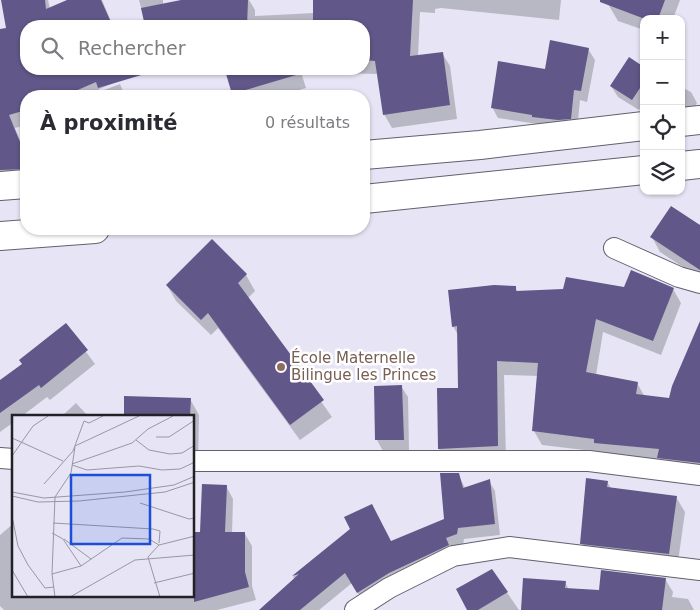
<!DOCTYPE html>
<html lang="fr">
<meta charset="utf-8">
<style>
:root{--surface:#fff;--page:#f2f2f3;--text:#2b2b33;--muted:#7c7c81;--line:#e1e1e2}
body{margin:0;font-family:"DejaVu Sans",sans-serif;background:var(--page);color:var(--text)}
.controls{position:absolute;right:15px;top:15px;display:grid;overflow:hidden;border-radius:10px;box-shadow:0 1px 4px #0004}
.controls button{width:45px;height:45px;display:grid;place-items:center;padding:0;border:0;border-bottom:1px solid var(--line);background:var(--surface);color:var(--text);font:25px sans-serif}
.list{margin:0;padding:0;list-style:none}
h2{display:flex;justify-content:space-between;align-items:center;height:65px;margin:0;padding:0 20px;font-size:21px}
h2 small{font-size:16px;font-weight:400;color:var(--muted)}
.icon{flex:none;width:28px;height:28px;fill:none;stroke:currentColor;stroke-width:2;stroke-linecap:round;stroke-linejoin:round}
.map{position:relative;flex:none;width:700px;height:610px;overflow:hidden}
.search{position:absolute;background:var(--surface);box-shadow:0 1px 4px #0004;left:20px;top:20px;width:350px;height:55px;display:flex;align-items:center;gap:12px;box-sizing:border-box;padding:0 18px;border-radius:20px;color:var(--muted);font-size:19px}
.panel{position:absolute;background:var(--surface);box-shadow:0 1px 4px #0004;left:20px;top:90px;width:350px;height:145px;border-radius:20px}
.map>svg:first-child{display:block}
.shadow{fill:#0003}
.building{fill:#615789}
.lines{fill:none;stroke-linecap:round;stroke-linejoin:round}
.street-casing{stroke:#62606e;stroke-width:22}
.primary-casing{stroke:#62606e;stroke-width:30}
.street{stroke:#fff;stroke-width:20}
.primary{stroke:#fff;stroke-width:28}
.education-dot{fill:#8d6e63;stroke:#fff;stroke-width:2}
.labels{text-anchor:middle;stroke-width:5;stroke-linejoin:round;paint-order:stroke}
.education-label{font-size:15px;fill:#785e54;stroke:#fff;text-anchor:start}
.inset-road{fill:none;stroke:#9897a2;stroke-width:1}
.view{fill:#1d4ed8;fill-opacity:0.15;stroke:#1d4ed8;stroke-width:2.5}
.inset-edge{fill:none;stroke:#222126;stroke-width:2.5}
</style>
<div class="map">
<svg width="700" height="610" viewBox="0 0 700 610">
<rect width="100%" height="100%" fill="#e7e5f5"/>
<g class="shadow">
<path d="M2 0H48L50 9 71 0H102L113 26H26V69H114L119 81 99 89V92L120 84 125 96H26V125L15 128 23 147 26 146V181L0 185V31L7 29Z"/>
<path d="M139 0H163V5L188 0H249L255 10V16L314 13V0H561L559 20 441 8 435 9V13L420 12 418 56 442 53 450 66 457 119 392 128 384 114 378 74 340 73 338 69H364V26H146Z"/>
<path d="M610 0H680L673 19H644V30L618 21 608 4Z"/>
<path d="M588 49 595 60 587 102 580 100 577 130 498 118 492 107 546 70Z"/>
<path d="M184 69H300L306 88 279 96H235L226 69 185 72Z"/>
<path d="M644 69V102L639 110 618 97 611 86Z"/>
<path d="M681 87 691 92 697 103 690 117 681 119Z"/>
<path d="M700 227V278L660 252 652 237Z"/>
<path d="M212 241 246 275 255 291 248 298 332 417 300 440 218 328 211 335 176 301 167 285Z"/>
<path d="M515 287 518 292 673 289 681 303 661 355 603 332 596 375 637 383 645 397 670 399 700 355V477L603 457 601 452 542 445 534 431 539 376 504 375 506 460 447 463 439 449 438 389H459L458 335 453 326Z"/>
<path d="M66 325 95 364 50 400 47 397 22 416H14V422L0 432V381L23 364Z"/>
<path d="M401 386 408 397 409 450 383 451 377 440Z"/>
<path d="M126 397 190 399 199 415 198 467 194 468V416H125Z"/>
<path d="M76 403 88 416H62Z"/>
<path d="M458 474 465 488 489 481 495 491 500 535 464 539 463 545 364 603 352 583 319 610H261L295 580 293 577 351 529 391 543 445 520Z"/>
<path d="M607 482 611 488 676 497 685 512 677 569 590 558 582 543Z"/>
<path d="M226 486 233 499 232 534H245L252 546V586L256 600 217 610H4L0 606V535L14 523V596H194V534H201Z"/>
<path d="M492 571 519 610H469Z"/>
<path d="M665 579 673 592 672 597 688 599 694 610H522L565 582 569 590 600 592Z"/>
</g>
<g class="building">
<path d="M1 0H45L46 9 67 0H101L110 20 95 26H26V69H148V73L98 88 96 82 64 96H26V110L9 115 22 147 26 145V169L0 170V29L6 28Z"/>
<path d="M181 0H248L247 26H174L173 21 145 26 141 8Z"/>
<path d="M313 0H413L410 56 443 52 450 105 383 115 375 61 364 60V26H313Z"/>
<path d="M600 0H665L658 19H645L600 2Z"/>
<path d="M550 40 589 48 581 91 574 90 571 119 558 120 532 117V115L491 108 498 61 545 69Z"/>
<path d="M629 57 644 67V82L632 100 610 86Z"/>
<path d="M242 69H303V73L232 94 226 74Z"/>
<path d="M671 206 700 225V270L650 237Z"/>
<path d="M212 239 247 274 238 283 324 400 290 425 208 313 201 320 166 285Z"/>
<path d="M631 270 674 288 653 341 596 319 586 372 638 382 636 394 669 398 672 386 700 321V463L657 458 659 449 594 443V439L532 431 538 363 497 361 498 446 438 449 437 388H458L457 326 452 327 448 290 494 285 516 286V291L563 289 566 277 624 287Z"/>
<path d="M66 323 88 350 41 388 39 385 0 413V380L22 364 19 360Z"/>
<path d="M402 385 404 440H375L374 386Z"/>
<path d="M124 396 191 398 190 416H124Z"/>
<path d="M440 473H459L463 488 490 479 495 524 458 528 457 534 446 538 449 545 389 573 357 593 345 573 300 610H259L299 574 292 576 350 529 344 517 372 504 391 541 444 519Z"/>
<path d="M586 478 608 481 607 487 677 496 669 554 580 544Z"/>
<path d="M202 484 227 485 225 532H245V572L249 587 194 602V532H200Z"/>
<path d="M492 569 508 592 478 610H467L456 589Z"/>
<path d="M601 570 666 578 662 610H521L523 578 566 581 565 588 599 590Z"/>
</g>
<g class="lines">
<g class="street-casing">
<g id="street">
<path d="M614 248 679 277 700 283"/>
<path d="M0 458 14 459"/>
<path d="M194 461H589L700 475"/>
<path d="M355 610 389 588 453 556 509 547 700 570"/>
</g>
</g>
<g class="primary-casing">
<g id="primary">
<path d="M681 122 700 120"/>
<path d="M364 155 480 145 644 126"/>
<path d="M681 166 700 164"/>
<path d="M0 186 26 184"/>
<path d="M364 199 644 170"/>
<path d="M0 236 95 229"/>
</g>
</g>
<use href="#street" class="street"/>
<use href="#primary" class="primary"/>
</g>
<circle class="education-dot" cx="281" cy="367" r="5"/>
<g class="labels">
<g class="education-label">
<text x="291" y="363">École Maternelle<tspan x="291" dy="17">Bilingue les Princes</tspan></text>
</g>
</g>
<g transform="translate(12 415)">
<rect width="182" height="182" fill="#e7e5f5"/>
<path class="inset-road" d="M144 22H157L183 5M0 23 51 46M124 25 137 35 158 39 170 38 183 30M63 31 127 1M0 41 21 11 36 1M60 49 120 28 136 14 161 1M60 50 75 55 127 51 150 55 168 54 183 47M32 69 61 36 72 6 77 8 91 1M0 77 32 83 113 77 162 70 183 61M0 81 26 87 67 86 153 77 183 67M128 88 177 104 183 103M0 101 6 131 16 150 33 173 42 172M41 108 141 114 148 116 147 128M40 118 51 124 69 151M52 124 79 144M136 142 148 182M136 142 147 130M0 155 16 182M40 159 69 151 110 123 137 124 147 130 183 121M142 168 183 158M43 182 40 159 43 82 59 58 63 32M58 182 123 145 183 140"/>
<path class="view" d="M59 60H138V129H59Z"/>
<rect width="182" height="182" class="inset-edge"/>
</g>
</svg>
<div class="controls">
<button>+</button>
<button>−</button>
<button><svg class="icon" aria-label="locate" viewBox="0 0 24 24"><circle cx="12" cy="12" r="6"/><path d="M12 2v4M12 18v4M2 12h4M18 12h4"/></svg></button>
<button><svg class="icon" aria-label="layers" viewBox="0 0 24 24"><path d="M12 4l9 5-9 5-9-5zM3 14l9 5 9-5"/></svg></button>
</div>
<div class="search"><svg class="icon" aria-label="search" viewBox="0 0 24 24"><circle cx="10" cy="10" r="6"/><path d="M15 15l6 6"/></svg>Rechercher</div>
<section class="panel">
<h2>À proximité<small>0 résultats</small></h2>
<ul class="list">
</ul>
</section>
</div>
